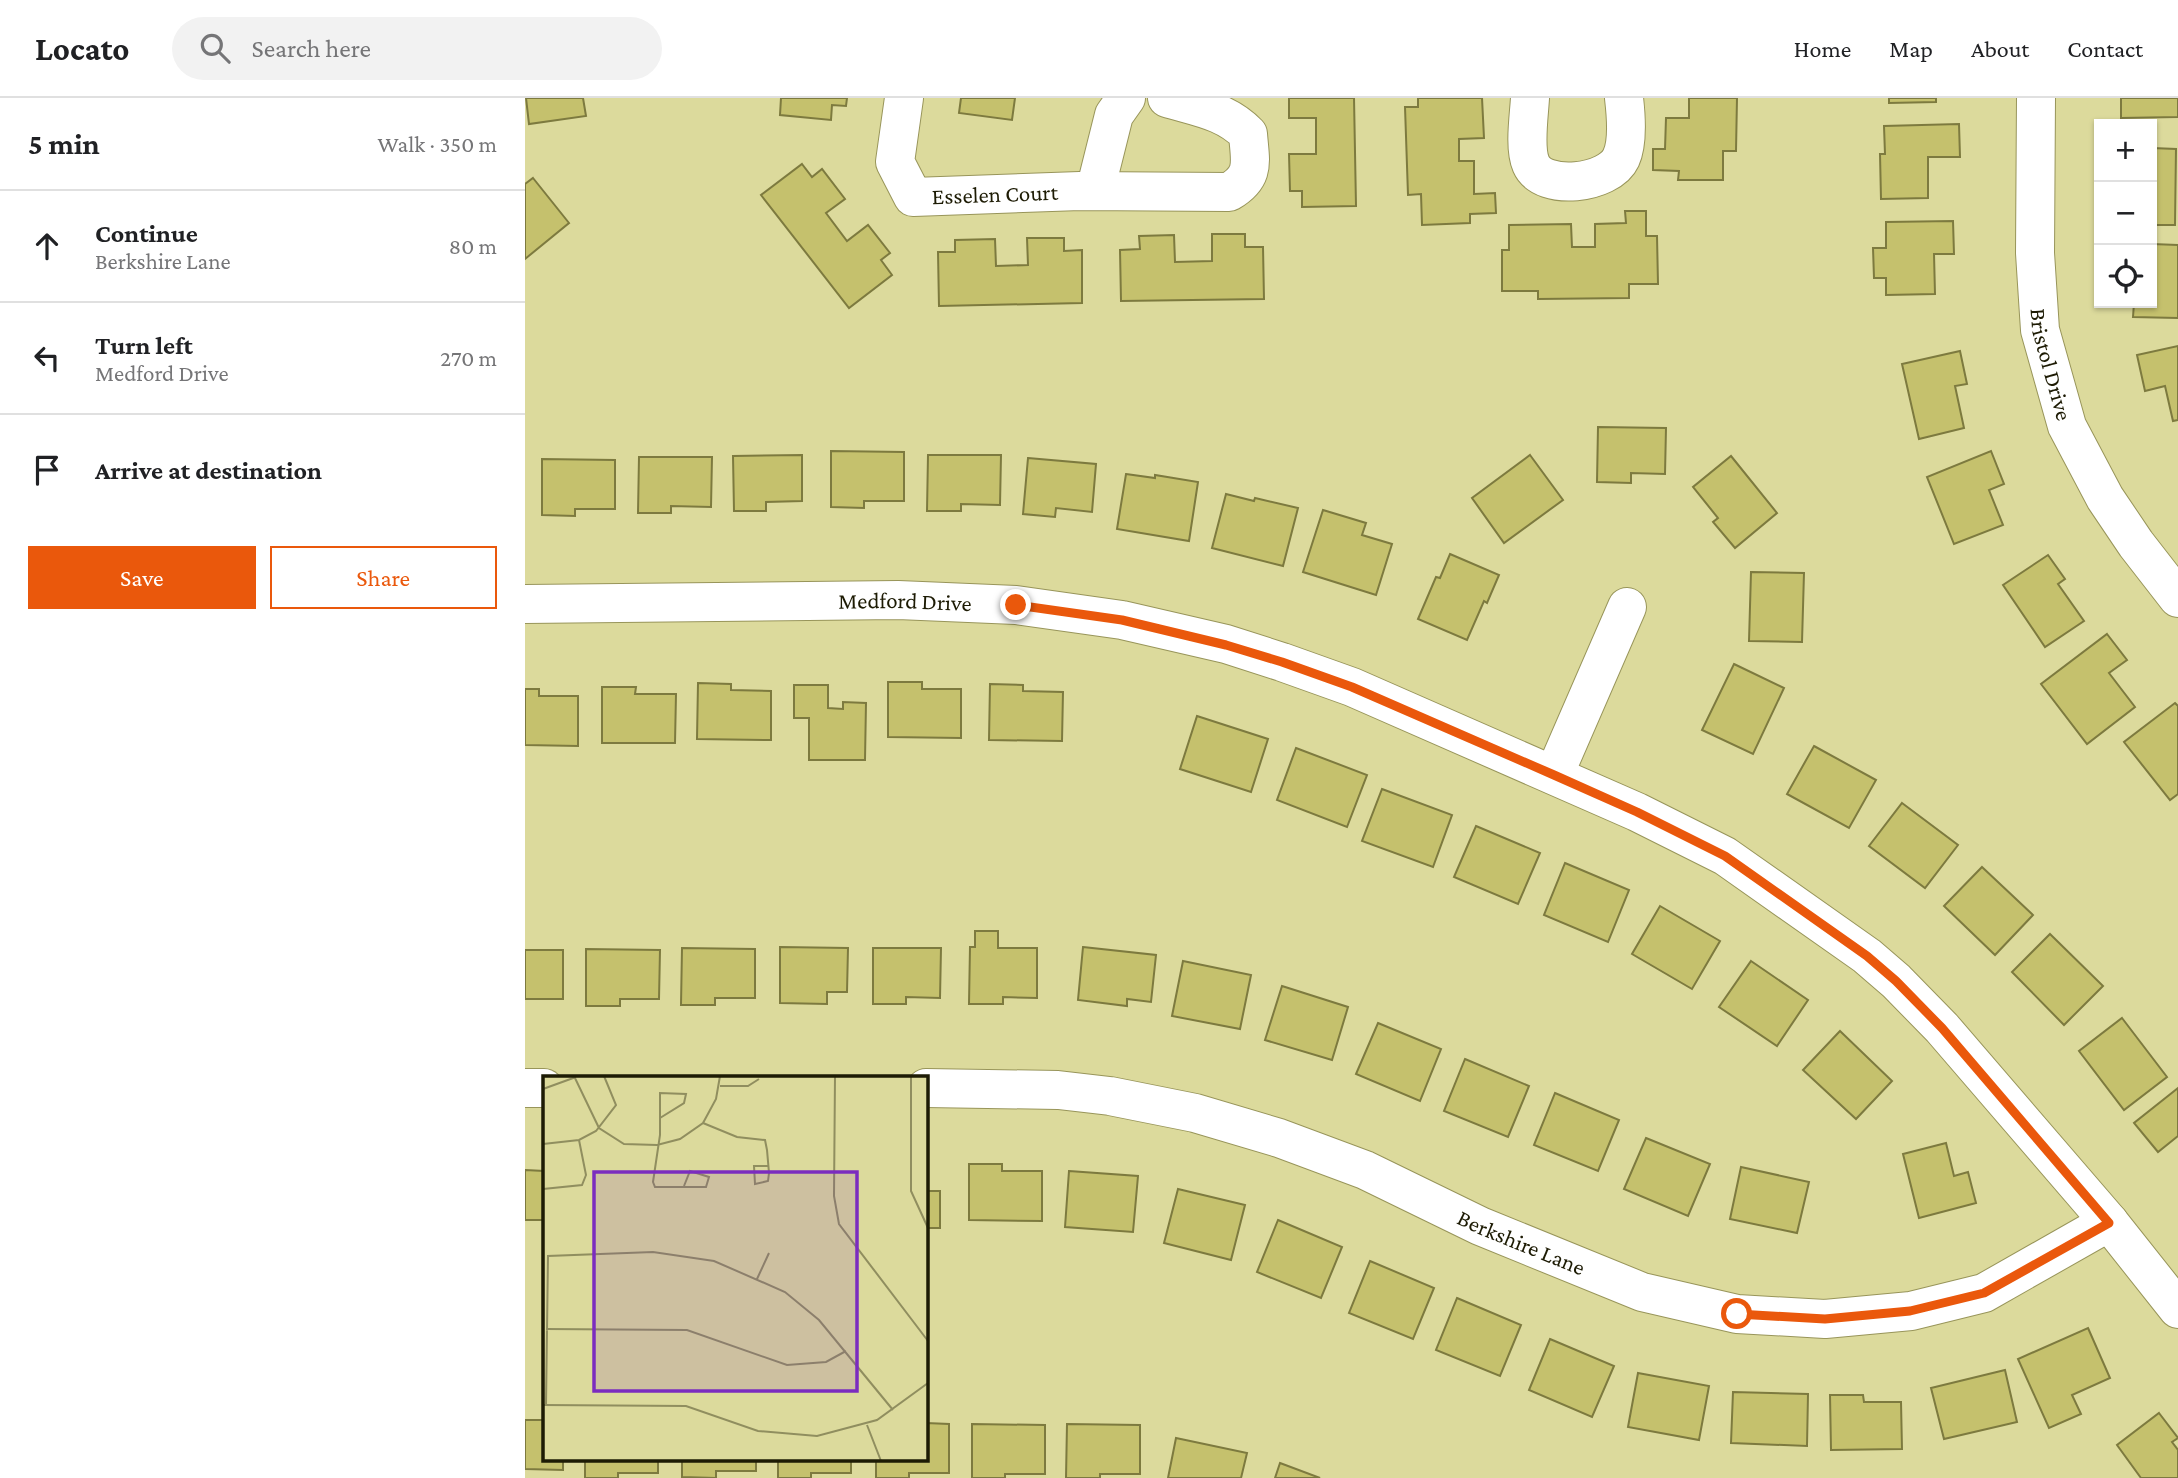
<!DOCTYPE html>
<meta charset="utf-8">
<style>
:root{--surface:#fff;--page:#f2f2f2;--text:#202124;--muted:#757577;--line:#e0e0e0;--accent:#ea580c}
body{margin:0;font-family:"Crimson Pro",serif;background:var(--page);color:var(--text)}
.controls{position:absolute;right:21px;top:21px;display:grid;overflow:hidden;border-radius:0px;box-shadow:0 2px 5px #0004}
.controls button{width:63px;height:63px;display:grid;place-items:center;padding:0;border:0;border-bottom:2px solid var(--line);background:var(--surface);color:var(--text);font:35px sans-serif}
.stop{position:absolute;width:21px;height:21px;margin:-16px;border:5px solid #ea580c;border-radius:50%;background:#fff}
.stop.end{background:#ea580c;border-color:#fff;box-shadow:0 2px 7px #0008}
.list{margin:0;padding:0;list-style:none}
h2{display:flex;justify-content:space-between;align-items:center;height:91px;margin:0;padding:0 28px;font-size:30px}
h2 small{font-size:23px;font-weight:400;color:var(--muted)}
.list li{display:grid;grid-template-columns:46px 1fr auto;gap:21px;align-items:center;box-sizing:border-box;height:112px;padding:0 28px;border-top:2px solid var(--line)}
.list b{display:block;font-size:26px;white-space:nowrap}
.list p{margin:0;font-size:23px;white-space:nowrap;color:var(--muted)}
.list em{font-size:23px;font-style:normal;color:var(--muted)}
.actions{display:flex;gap:14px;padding:21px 28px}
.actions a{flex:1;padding:16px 0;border:2px solid var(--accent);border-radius:0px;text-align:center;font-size:24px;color:var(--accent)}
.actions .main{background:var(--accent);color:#fff}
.icon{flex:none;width:38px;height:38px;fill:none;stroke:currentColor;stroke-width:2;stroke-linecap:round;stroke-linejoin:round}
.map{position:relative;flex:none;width:1653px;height:1380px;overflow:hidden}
header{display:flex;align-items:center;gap:42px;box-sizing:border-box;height:98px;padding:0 35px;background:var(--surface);border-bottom:2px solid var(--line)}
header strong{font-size:33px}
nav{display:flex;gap:38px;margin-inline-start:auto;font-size:24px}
.search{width:490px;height:63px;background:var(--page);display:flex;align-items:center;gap:18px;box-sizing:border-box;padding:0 24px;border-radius:38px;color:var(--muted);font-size:26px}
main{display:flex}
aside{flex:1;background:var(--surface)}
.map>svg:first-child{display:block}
.building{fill:#c5c16d;stroke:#7d7a3f;stroke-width:2}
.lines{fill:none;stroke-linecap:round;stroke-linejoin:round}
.minor-casing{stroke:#98955a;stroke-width:40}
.minor{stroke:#fff;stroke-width:38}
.route{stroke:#ea580c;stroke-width:9}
.labels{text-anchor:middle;stroke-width:6;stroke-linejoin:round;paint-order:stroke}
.street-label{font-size:23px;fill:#1d1b04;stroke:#e9e7a8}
.inset-road{fill:none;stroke:#908e5f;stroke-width:2}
.view{fill:#7b2cbf;fill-opacity:0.15;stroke:#7b2cbf;stroke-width:3.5}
.inset-edge{fill:none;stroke:#1d1b04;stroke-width:3.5}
</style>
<header>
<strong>Locato</strong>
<div class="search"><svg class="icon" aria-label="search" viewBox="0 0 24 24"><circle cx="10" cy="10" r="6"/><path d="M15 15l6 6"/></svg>Search here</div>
<nav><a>Home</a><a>Map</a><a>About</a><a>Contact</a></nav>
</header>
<main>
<aside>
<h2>5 min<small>Walk · 350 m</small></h2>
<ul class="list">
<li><svg class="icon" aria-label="ahead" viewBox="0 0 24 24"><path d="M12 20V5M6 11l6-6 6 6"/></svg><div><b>Continue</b><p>Berkshire Lane</p></div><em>80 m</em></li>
<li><svg class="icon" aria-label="left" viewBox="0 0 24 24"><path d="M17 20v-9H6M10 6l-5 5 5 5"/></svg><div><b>Turn left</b><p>Medford Drive</p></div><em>270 m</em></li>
<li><svg class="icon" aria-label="arrive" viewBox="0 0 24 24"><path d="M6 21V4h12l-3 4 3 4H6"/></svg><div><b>Arrive at destination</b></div></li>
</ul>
<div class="actions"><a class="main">Save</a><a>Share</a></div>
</aside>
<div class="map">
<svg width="1653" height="1380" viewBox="0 0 1653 1380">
<rect width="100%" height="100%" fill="#dcda9c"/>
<g class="building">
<path d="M1 0H58L61 18 4 26Z"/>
<path d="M256 0H322L321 8 307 7 306 22 255 17Z"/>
<path d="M436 0H490L487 22 434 15Z"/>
<path d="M764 0H829L831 108 777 109V93H765L764 56H791V20H764Z"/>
<path d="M893 0H957L959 40 934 41V63H949V96L970 95 971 115 945 116V125L897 127 896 96 883 97 880 9H893Z"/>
<path d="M1164 0H1212L1211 53H1198V82H1153L1154 73 1128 72V51H1140L1141 20H1164Z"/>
<path d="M1364 0H1411V4L1364 5Z"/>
<path d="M1596 0H1653V19L1596 20Z"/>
<path d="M1434 26 1435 59H1403V100L1356 101 1355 56H1360L1359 28Z"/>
<path d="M1627 50 1651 51 1650 127H1627Z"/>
<path d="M277 66 287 79 297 71 320 101 301 115 322 143 343 127 365 155 356 162 367 177 324 210 236 97Z"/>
<path d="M8 80 44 125 0 161V86Z"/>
<path d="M1100 113H1121V138H1132L1133 186H1104V200L1013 201V193H977V152H984V127L1046 126 1047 149H1070V126L1101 125Z"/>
<path d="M1428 123 1429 156H1409L1410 196 1361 197V180H1349L1348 150H1361V124Z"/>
<path d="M687 136H720V149H738L739 201 596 203 595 152 615 151 614 138 649 137 650 164 687 163Z"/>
<path d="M502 140H539V153L557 152V205L414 208 413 154H430V142L470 141 471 168 503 167Z"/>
<path d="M1627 146 1653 147V220L1608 219 1609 205H1627Z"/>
<path d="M1653 248V322L1648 323 1640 288 1620 293 1612 257Z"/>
<path d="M1435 253 1442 286 1430 288 1439 330 1394 341 1377 266Z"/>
<path d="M1073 329 1141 330 1140 376 1106 375V385L1072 384Z"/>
<path d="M306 353 379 354V403H339V410L306 409Z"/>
<path d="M1466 353 1479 386 1464 392 1478 427 1429 446 1402 379Z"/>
<path d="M277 357V403L241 404V413H209L208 358Z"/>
<path d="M403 357H476L475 407 436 406V413H402Z"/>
<path d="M1005 357 1038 402 979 445 947 400Z"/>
<path d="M1206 358 1252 415 1210 450 1188 424 1193 420 1168 389Z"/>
<path d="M114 359H187L186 409 146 408V415H113Z"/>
<path d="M503 360 571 366 567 414 531 410 530 419 498 416Z"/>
<path d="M17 361 90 362V411H50V418L17 417Z"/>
<path d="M601 376 630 380V377L673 384 664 443 592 431Z"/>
<path d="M701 396 729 403 730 400 773 410 758 468 687 450Z"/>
<path d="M798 412 841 425 837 437 867 446 851 497 778 474Z"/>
<path d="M925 456 974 477 962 505 959 503 942 542 893 521 911 479 915 480Z"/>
<path d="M1523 457 1540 481 1533 486 1559 523 1520 549 1478 487Z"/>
<path d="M1226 474 1279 475 1277 544 1224 543Z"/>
<path d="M1582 536 1602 562 1584 575 1610 609 1562 646 1516 586Z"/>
<path d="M1209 566 1259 590 1228 656 1177 632Z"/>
<path d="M363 584H397V591H436V640L363 639Z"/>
<path d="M173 585 206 586V592L246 593V642L172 641Z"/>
<path d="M465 586 498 587V593L538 594 537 643 464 642Z"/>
<path d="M269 587H303V610L318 611V604L341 605 340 662H284V620H269Z"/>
<path d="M77 589H111L110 596H151L150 645H77Z"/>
<path d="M0 591H14V598H53V648L0 647Z"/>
<path d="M1650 605 1653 608V696L1645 702 1599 644Z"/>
<path d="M672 618 743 641 726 694 655 671Z"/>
<path d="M1289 648 1351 682 1324 730 1262 696Z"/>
<path d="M771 650 842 677 822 729 752 702Z"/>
<path d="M857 691 927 717 908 769 837 743Z"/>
<path d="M1377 705 1433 747 1400 790 1344 748Z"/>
<path d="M951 728 1015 755 993 806 929 779Z"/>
<path d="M1040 765 1104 792 1083 844 1019 817Z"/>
<path d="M1457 769 1508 817 1470 857 1419 808Z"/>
<path d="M1135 808 1195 843 1167 891 1107 856Z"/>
<path d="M450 833H473V850H512V900L478 899V906H444L445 849H450Z"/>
<path d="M1525 836 1578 888 1539 927 1487 874Z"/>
<path d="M255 849 323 850 322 894H302V906L255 905Z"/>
<path d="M558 849 631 857 626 904 602 901V908L553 902Z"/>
<path d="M157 850 230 851V900H190V907H156Z"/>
<path d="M348 850H416L415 900 381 899V906H348Z"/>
<path d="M61 851 135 852 134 901H95V908H61Z"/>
<rect x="0" y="852" width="38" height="49"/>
<path d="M658 863 726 877 715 931 647 918Z"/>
<path d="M1226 863 1283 902 1252 948 1194 909Z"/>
<path d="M757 888 823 909 807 962 740 942Z"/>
<path d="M1597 920 1642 979 1599 1012 1554 953Z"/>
<path d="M853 925 916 951 895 1003 831 976Z"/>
<path d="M1315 933 1367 983 1331 1021 1278 972Z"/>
<path d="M940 961 1004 988 983 1039 919 1013Z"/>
<path d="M1653 990V1038L1633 1054 1609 1025Z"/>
<path d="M1030 995 1094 1022 1073 1073 1009 1047Z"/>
<path d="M1121 1040 1185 1066 1163 1118 1099 1091Z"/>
<path d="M1421 1045 1429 1078 1443 1074 1451 1105 1394 1120 1378 1056Z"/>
<path d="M444 1066H477V1073H517V1123L444 1122Z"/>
<path d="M1216 1069 1284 1084 1272 1135 1205 1121Z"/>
<path d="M0 1072 19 1073V1122H0Z"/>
<path d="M544 1073 613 1078 608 1134 540 1129Z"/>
<path d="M653 1091 720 1107 706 1162 639 1145Z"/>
<rect x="401" y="1093" width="14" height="37"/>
<path d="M753 1122 817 1149 796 1200 732 1174Z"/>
<path d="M845 1163 909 1190 888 1241 824 1215Z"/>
<path d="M932 1200 996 1227 975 1278 911 1252Z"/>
<path d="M1563 1230 1585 1280 1547 1297 1556 1316 1524 1330 1493 1261Z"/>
<path d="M1025 1241 1089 1268 1067 1319 1004 1292Z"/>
<path d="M1480 1272 1492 1324 1419 1341 1406 1290Z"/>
<path d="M1113 1275 1184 1288 1174 1342 1103 1329Z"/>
<path d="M1208 1294 1283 1296 1282 1348 1206 1345Z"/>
<path d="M1305 1297H1338L1339 1304H1376L1377 1351 1306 1352Z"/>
<path d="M1634 1315 1653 1340 1647 1344 1653 1352V1380H1616L1592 1347Z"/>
<path d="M0 1322H19V1361H38V1372L0 1371Z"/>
<path d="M401 1325 424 1326V1375H384V1380H351V1361H401Z"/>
<path d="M447 1326 520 1327V1376H480V1380H447Z"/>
<path d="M542 1326 615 1327V1376H575V1380H541Z"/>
<path d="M651 1340 722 1355 716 1380H643Z"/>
<path d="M60 1361H133V1375H93V1380H60Z"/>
<path d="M157 1361H231V1373H191V1380L157 1379Z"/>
<path d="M253 1361H326V1375H286V1380H253Z"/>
<path d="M755 1365 795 1380H750Z"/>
</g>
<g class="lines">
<g class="minor-casing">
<g id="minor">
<path id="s1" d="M379 0 370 64 388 99 555 93 704 94C731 78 725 64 723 36 701 13 672 9 642 0"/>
<path d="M1005 0C1004 18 999 50 1006 66 1018 94 1084 86 1096 60 1103 45 1101 17 1099 0"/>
<path id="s2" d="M1511 0 1510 155 1515 232 1542 328 1580 400 1611 446 1653 500"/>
<path d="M570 93 589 17 601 0"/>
<path id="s3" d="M0 506 373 502 491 507 597 522 701 546 757 564 827 589 1112 714 1200 758 1342 858 1371 883 1417 930 1584 1124 1653 1211"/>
<path d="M1029 677 1102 509"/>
<path d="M0 990H19"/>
<path id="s4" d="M401 990 533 992 585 998 670 1015 754 1040 840 1072 955 1128 1117 1194 1212 1216 1300 1221 1386 1213 1459 1195 1584 1124"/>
</g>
</g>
<use href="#minor" class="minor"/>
</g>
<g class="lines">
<path class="route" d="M491 507 597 522 701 547 757 564 827 589 1029 677 1112 714 1200 758 1342 858 1371 883 1417 930 1584 1125 1459 1195 1385 1213 1300 1221 1212 1216"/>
</g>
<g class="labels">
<g class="street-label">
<text dy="8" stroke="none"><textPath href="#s1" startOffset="186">Esselen Court</textPath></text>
<text dy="8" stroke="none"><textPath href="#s2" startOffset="268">Bristol Drive</textPath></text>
<text dy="8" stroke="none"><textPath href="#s3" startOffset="380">Medford Drive</textPath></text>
<text dy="8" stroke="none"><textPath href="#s4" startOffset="623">Berkshire Lane</textPath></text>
</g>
</g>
<g transform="translate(18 978)">
<rect width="385" height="385" fill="#dcda9c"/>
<path class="inset-road" d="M31 0 56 52 81 68 114 69 137 63 160 47 173 23 177 0M292 0 291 120 296 148 385 265M368 0V115L385 152M177 10H205L216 3M0 13 33 1M117 42 141 27 143 18 117 17V59L110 106 112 111H163L166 101 147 95 141 110M160 47 194 61 222 64 224 74 226 97 225 105 212 108 211 90H225M0 68 36 64 53 55 73 29 61 0M0 113 39 109 43 99 36 64M214 203 226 177M3 253 144 254 244 289 283 286 303 275M0 329 143 330 215 355 274 360 334 344 385 307M3 329 5 180 110 176 171 185 242 216 276 244 350 334M324 349 338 385"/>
<path class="view" d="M51 96H314V315H51Z"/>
<rect width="385" height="385" class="inset-edge"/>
</g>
</svg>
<div class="controls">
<button>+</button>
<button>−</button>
<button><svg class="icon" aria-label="locate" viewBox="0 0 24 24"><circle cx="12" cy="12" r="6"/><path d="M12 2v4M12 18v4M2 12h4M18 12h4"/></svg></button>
</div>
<div class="stop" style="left:1212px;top:1216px"></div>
<div class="stop end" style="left:491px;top:507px"></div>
</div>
</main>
